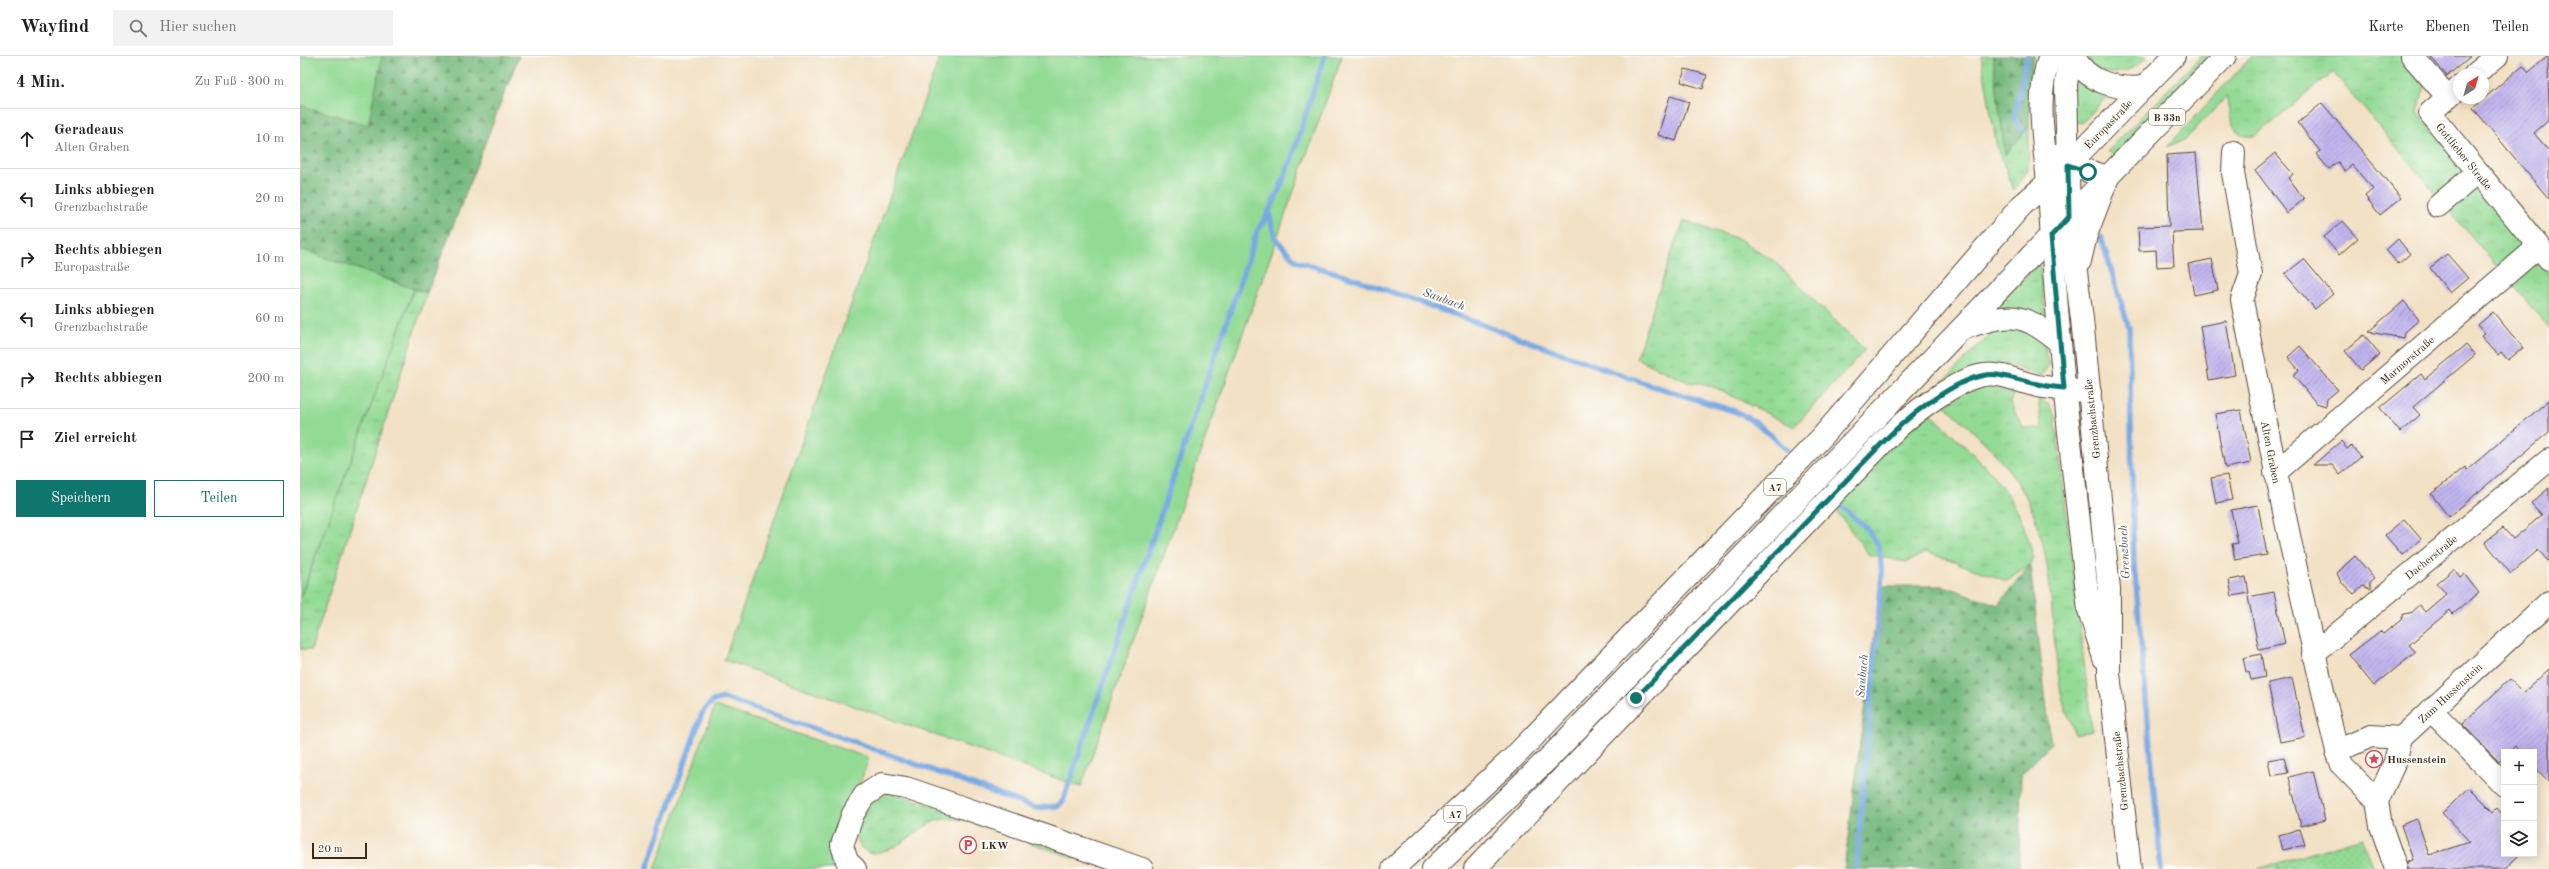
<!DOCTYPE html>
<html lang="de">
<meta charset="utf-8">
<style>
:root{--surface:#fff;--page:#f2f2f2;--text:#222;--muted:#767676;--line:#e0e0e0;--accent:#0f766e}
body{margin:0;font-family:"Old Standard TT",serif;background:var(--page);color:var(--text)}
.controls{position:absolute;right:12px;bottom:12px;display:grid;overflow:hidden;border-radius:0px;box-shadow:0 2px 10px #0003}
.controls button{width:36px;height:36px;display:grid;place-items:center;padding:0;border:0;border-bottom:1px solid var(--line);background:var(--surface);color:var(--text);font:20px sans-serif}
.compass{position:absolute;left:2153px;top:12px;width:36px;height:36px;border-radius:50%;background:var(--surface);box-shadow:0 2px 10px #0003;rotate:37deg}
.scale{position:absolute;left:12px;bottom:10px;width:55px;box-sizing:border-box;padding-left:4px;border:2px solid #3b2a1e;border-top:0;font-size:11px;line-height:14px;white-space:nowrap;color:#3b2a1e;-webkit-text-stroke:3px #fdfcf7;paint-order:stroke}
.stop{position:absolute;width:12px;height:12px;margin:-9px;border:3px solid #0f766e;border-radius:50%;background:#fff}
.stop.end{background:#0f766e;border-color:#fff;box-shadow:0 1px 4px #0008}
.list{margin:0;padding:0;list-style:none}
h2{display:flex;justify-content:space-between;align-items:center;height:52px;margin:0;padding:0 16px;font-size:17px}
h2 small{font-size:13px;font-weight:400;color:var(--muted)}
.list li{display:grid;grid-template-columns:26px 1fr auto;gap:12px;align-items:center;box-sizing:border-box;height:60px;padding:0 16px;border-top:1px solid var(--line)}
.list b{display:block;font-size:15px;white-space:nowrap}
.list p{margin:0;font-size:13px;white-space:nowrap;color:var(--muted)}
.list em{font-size:13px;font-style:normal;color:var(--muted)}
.actions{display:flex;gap:8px;padding:12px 16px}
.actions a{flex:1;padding:9px 0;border:1px solid var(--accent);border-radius:0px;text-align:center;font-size:14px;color:var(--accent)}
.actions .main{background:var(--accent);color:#fff}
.icon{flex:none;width:22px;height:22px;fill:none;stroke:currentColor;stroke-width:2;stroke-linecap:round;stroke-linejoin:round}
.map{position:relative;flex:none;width:2249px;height:813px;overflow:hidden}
header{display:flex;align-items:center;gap:24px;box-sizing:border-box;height:56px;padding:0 20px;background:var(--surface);border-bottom:1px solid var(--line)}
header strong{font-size:19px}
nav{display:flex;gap:22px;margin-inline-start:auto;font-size:14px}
.search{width:280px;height:36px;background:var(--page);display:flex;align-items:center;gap:10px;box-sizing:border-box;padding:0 14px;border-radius:0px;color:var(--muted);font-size:15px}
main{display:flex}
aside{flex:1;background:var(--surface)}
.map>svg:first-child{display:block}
.grass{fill:url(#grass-tufts);stroke:#678259}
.forest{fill:url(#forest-firs);stroke:#58724e}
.park{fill:url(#park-dots);stroke:#678259}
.garden{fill:#93da94;stroke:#678259}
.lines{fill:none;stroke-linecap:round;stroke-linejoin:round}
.stream{stroke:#79a9e3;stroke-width:5.5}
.building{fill:url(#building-hatch)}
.minor-casing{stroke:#564537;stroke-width:24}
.major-casing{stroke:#564537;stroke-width:24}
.highway-casing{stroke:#564537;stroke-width:24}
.minor{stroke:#fff;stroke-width:22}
.major{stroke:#fff;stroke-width:22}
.highway{stroke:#fff;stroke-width:22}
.route{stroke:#0f766e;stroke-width:5}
.labels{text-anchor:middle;stroke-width:4;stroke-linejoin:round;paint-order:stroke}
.shield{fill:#fdfcf7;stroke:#75695f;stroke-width:1}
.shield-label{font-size:10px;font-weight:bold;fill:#3b2a1e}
.street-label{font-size:11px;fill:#3b2a1e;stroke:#fdfcf7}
.poi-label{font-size:11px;font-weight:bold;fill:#3b2a1e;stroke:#fdfcf7;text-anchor:start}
.water-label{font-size:12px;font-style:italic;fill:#515663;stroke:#fdfcf7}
</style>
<header>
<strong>Wayfind</strong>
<div class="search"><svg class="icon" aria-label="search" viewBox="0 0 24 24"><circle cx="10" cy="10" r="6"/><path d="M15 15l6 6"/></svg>Hier suchen</div>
<nav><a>Karte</a><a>Ebenen</a><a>Teilen</a></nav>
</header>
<main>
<aside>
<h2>4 Min.<small>Zu Fuß · 300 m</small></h2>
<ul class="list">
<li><svg class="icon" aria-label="ahead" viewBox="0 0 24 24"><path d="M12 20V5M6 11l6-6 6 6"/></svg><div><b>Geradeaus</b><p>Alten Graben</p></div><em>10 m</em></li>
<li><svg class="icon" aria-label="left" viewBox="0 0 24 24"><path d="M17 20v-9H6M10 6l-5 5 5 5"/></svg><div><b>Links abbiegen</b><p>Grenzbachstraße</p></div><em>20 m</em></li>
<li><svg class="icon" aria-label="right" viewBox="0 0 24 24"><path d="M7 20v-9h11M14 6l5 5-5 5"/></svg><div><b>Rechts abbiegen</b><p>Europastraße</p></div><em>10 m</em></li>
<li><svg class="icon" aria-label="left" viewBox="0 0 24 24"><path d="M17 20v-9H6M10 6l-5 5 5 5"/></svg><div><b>Links abbiegen</b><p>Grenzbachstraße</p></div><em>60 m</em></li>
<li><svg class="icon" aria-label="right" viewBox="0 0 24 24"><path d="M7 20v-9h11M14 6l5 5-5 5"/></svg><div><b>Rechts abbiegen</b></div><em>200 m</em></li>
<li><svg class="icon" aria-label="arrive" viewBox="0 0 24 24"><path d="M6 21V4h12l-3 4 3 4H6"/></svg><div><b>Ziel erreicht</b></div></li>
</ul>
<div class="actions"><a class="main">Speichern</a><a>Teilen</a></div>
</aside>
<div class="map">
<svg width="2249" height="813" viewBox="0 0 2249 813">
<defs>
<pattern id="grass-tufts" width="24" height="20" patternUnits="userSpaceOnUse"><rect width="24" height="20" fill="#93da94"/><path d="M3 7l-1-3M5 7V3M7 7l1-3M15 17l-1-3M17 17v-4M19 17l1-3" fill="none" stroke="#80bb7f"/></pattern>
<pattern id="forest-firs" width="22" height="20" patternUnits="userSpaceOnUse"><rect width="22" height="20" fill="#76ba7e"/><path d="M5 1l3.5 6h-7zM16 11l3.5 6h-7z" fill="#629767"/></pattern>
<pattern id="park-dots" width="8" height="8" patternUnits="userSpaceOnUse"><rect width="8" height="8" fill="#93da94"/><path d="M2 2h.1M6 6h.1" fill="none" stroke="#80bb7f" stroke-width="1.8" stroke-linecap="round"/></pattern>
<pattern id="building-hatch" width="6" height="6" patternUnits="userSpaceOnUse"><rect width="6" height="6" fill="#c1b5ef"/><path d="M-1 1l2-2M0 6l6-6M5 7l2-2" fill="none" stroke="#9e93c1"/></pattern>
</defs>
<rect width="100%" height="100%" fill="#fdfcf7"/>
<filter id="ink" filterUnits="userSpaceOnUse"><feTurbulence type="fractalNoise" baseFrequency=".025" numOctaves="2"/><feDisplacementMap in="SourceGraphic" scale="8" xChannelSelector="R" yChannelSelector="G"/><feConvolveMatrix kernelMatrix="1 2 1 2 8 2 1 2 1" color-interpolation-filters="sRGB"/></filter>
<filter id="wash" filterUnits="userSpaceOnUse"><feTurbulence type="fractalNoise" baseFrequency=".012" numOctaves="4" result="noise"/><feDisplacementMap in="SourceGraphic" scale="16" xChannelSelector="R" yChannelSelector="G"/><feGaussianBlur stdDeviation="0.9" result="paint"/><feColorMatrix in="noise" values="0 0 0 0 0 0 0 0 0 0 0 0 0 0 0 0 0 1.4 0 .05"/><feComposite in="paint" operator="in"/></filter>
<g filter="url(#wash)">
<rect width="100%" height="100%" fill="#f2e1c5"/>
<g class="grass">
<path d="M1681 0H1693L1705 99 1729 71 1728 113 1714 134 1697 91Z"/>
<path d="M1787 0H1848C1831 17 1800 28 1787 0Z"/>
<path d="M1901 0H1912L1814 101 1808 95Z"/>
<path d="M1952 0H2105L2125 25 2118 57 2249 213V272L2033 16 1955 80C1930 84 1931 58 1926 41L1886 83 1867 91Z"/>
<path d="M1779 21 1806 35 1807 40 1782 67 1772 66 1774 22Z"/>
<path d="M1385 165 1439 183 1473 204 1565 294 1494 371 1414 331 1388 326 1336 302 1377 181Z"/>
<path d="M1739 207 1746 263 1697 252Z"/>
<path d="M114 233 127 237 11 594 0 593V542Z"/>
<path d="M1723 272 1744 285 1749 309 1741 320 1702 307 1668 316 1639 330 1695 273Z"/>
<path d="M1694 329 1714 335 1710 347 1723 372 1742 373 1738 343 1749 349 1755 360 1792 675 1775 679C1770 663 1762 647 1760 630 1749 566 1756 496 1724 437 1704 402 1674 376 1645 349L1672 331Z"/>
<path d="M1630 357C1657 383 1688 409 1709 441 1722 460 1728 482 1734 503L1730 509 1707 525 1626 496 1607 506 1569 499 1533 450 1603 377Z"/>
<path d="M591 736 779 799 777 803 661 763C651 763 641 762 633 766 610 778 595 798 568 797L560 790 556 781C564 756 564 746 591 736Z"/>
</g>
<g class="forest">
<path d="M82 0H219L127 237 0 193V49L68 68Z"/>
<path d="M1693 0H1735L1732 6 1729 71 1705 99Z"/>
<path d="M1730 509 1751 688 1721 719 1719 813H1544L1580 530H1644L1698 549Z"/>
</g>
<path class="park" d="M2062 782 2073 813H1958Z"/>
<g class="garden">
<path d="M0 0H82L68 69 0 49Z"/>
<path d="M640 0H1042L781 731 424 604Z"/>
<path d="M0 193 114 233 0 542Z"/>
<path d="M415 650 569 702 532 804 534 813H355Z"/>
</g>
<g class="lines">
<g class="stream">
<path d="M1722 74 1714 62 1727 0"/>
<path d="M969 158 975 182 996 205 1047 220 1350 329 1437 356 1458 368 1487 394"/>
<path d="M1801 181 1829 272 1834 506 1861 813"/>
<path d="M1536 446 1567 472 1579 491 1582 519 1556 813"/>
<path d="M347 813 403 655 413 645 423 642 552 685 736 752 758 750 763 745 958 174C992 121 1003 58 1025 0"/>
</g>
</g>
<g id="blocks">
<g class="building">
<path d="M2130 0H2171L2147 20Z"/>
<path d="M2248 0 2249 64 2234 77 2249 95V143L2173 52 2223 9 2229 16Z"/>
<path d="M1385 13 1407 19 1403 33 1381 26Z"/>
<path d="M1370 40 1389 46 1376 85 1358 79Z"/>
<path d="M2022 47 2101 142 2080 159 2065 140 2073 133 2052 109 2045 115 2038 106 2029 113 2016 98 2020 95 1998 67Z"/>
<path d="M1896 97 1903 175 1872 176 1874 210 1857 211 1856 194 1839 195 1838 171 1869 170 1867 99Z"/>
<path d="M1975 97 1993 118 1989 122 2004 143 1987 157 1955 114Z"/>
<path d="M2043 165 2058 182 2039 199 2024 181Z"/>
<path d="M2098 183 2110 198 2098 208 2086 194Z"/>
<path d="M2147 198 2168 222 2150 237 2130 212Z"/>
<path d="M1912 203 1918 234 1894 239 1888 208Z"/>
<path d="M2004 203 2033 238 2015 253 1985 218Z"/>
<path d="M2104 245 2119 264 2105 276 2104 282 2068 276Z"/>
<path d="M2193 256 2223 292 2208 304 2201 296 2198 299 2181 280 2185 277 2178 269Z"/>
<path d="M1926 265 1935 319 1909 324 1900 270Z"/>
<path d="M2064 279 2080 298 2061 314 2045 295Z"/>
<path d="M2166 289 2175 299 2113 351 2120 359 2100 376 2080 352 2121 318 2125 323Z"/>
<path d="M2000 290 2038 334 2027 343 2026 350 2016 347 1993 319 1999 314 1988 301Z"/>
<path d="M2249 344V376L2149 461 2131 438 2165 411 2167 414Z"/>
<path d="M1941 354 1951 407 1925 412 1915 358Z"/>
<path d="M2041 385 2047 393 2051 390 2061 401 2040 419 2032 409H2013Z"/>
<path d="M1927 419 1932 444 1916 447 1911 422Z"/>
<path d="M2249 432V506L2238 494 2211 518 2185 486 2203 472 2213 483 2242 459 2231 447Z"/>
<path d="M1958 449 1967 499 1935 504 1932 488 1938 487 1931 454Z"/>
<path d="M2104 463 2121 483 2102 499 2085 479Z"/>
<path d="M2055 500 2074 522 2070 525V533L2063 530 2054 538 2041 526 2037 517Z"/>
<path d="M2154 513 2160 521 2164 518 2179 537 2153 558 2150 554 2109 589 2116 596 2074 630 2049 599 2080 575 2083 578 2101 564 2103 558 2110 557 2119 549 2125 556 2146 538 2137 527Z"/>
<path d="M1946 521 1949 537 1932 540 1929 524Z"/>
<path d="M1974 536 1985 588 1959 594 1948 541Z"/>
<path d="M1961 598 1965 621 1951 624 1949 616H1946L1943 602Z"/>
<path d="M2249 613V726L2234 710V696H2220L2215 690 2209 696H2204V701L2199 706 2162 668 2210 623 2223 637Z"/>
<path d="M1992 622 2005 681 1980 686 1968 627Z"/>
<path d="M1984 701 1988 717 1971 720 1968 704Z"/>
<path d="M2013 715 2025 764 2001 770 1989 721Z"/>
<path d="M2169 732 2193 756 2197 752 2204 760V798H2220L2205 813H2108L2107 806 2113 804 2101 769 2117 763 2129 799 2170 786 2142 757Z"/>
<path d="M2000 773 2005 789 1983 794 1979 779Z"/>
</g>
</g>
</g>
<g filter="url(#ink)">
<use href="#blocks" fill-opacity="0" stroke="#564537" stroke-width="1"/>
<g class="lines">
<g class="minor-casing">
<g id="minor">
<path d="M1750 0C1732 46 1748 103 1750 150 1757 286 1774 420 1789 554L1804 602"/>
<path d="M1770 0 1766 29 1769 161 1782 263 1809 533V617L1830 813"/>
<path d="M1774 0C1786 26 1817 34 1844 31"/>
<path d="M2112 0 2147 40"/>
<path d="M2175 18 2197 0"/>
<path d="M2159 31 2130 57 2249 203"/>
<path d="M1934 96 1933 117 1951 218 1942 244C1971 395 2001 546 2037 695L2042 709 2077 745 2081 770 2096 813"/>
<path d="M1760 99 1768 109 1808 121 1786 179 1780 205"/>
<path d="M2138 150 2178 116"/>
<path d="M1975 417 2238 191"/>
<path d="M2013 598 2249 404"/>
<path d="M2131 654 2204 729"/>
<path d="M2037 695 2071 680 2101 682"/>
<path d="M2077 745 2095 706 2101 682 2249 546"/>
<path d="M555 813 547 805 542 789 553 758 564 740 582 728 606 732 842 813"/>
<path d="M1175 813 1591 378C1610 359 1658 322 1684 319 1704 316 1724 329 1744 331 1759 333 1774 334 1790 336"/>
</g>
</g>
<g class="major-casing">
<g id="major">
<path d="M1722 149 1768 109 1874 0"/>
<path d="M1731 200 1925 0"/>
</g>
</g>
<g class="highway-casing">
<g id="highway">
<path d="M1664 272C1709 257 1721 255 1758 285"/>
<path d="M1093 813 1214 701 1522 381 1722 149"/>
<path d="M1133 813 1251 700 1731 200"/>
</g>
</g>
<use href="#minor" class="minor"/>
<use href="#major" class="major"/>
<use href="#highway" class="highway"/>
</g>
</g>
<g class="lines" filter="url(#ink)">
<path class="route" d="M1336 642 1591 378C1614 356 1666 314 1698 319 1721 323 1740 331 1764 332L1751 180 1769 161 1768 109 1788 116"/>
</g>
<defs>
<g id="sight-ring" transform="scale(0.9)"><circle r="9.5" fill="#fdfcf7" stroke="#d1495b" stroke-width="1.5"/><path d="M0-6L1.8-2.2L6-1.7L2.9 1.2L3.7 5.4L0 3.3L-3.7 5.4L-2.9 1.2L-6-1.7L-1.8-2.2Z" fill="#d1495b"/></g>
<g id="parking-ring" transform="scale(0.9)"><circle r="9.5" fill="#fdfcf7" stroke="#d1495b" stroke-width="1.5"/><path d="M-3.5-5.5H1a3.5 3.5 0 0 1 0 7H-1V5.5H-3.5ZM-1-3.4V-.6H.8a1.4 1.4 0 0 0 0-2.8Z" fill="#d1495b"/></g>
</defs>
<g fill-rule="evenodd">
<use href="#sight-ring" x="2074" y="703"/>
<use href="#parking-ring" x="668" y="789"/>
</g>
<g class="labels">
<g class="shield">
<rect x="1849" y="53" width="36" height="16" rx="3"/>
<rect x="1464" y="423" width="22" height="16" rx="3"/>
<rect x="1144" y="750" width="22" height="16" rx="3"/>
</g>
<g class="shield-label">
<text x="1867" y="65">B 33n</text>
<text x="1475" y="435">A7</text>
<text x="1155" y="762">A7</text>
</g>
<g class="street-label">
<text transform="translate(1808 68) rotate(-46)" y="4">Europastraße</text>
<text transform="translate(2164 100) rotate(51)" y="4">Gottlieber Straße</text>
<text transform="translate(2107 304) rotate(-41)" y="4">Marmorstraße</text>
<text transform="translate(1792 363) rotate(-96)" y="4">Grenzbachstraße</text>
<text transform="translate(1971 396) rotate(79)" y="4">Alten Graben</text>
<text transform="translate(2131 501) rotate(-39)" y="4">Dacherstraße</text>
<text transform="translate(2150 637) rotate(-43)" y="4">Zum Hussenstein</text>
<text transform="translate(1820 715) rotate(-96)" y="4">Grenzbachstraße</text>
</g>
<g class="poi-label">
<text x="2087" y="707">Hussenstein</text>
<text x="681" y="793">LKW</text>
</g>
<g class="water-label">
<text transform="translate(1144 243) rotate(20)" y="4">Saubach</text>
<text transform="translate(1824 496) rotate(-93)" y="4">Grenzbach</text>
<text transform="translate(1562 620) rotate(-85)" y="4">Saubach</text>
</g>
</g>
</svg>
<div class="controls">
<button>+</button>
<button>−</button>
<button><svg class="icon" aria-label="layers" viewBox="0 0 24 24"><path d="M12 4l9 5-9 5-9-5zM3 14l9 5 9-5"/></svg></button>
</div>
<svg class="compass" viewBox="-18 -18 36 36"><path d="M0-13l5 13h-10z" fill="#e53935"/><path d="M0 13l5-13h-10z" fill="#767676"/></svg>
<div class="scale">20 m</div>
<div class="stop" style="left:1788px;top:116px"></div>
<div class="stop end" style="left:1336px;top:642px"></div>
</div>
</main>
